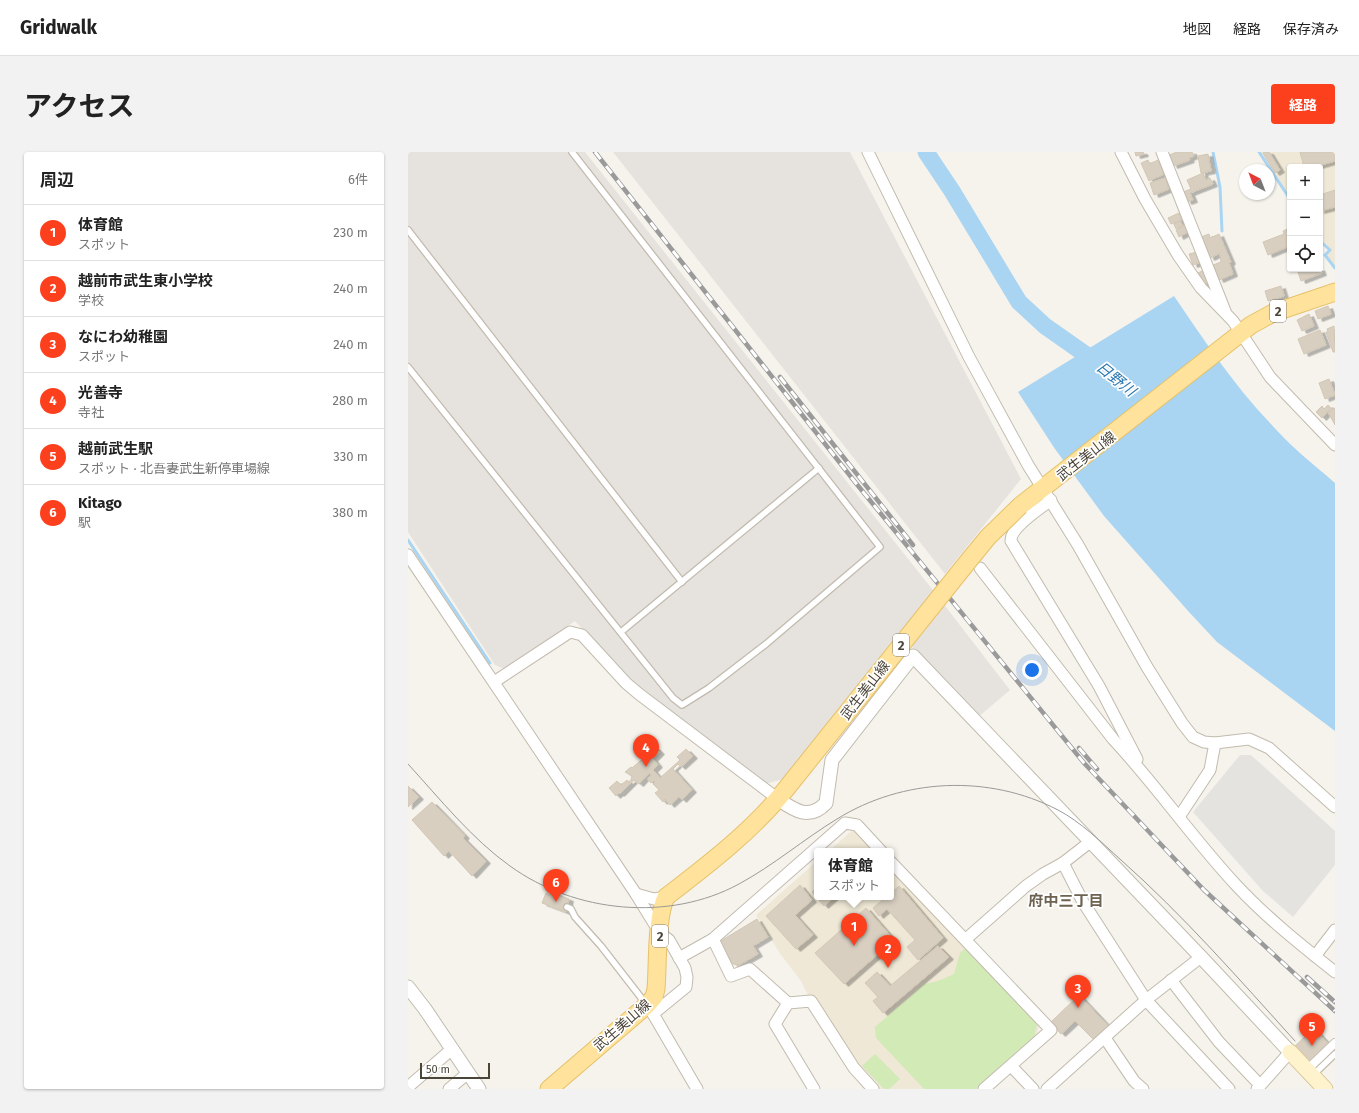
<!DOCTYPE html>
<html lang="ja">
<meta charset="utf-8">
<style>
:root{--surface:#fff;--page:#f2f2f2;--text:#222;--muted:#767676;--line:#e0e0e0;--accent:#fc3f1d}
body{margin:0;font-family:"Fira Sans","Noto Sans JP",sans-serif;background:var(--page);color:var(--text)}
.controls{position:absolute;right:12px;top:12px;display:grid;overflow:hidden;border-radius:4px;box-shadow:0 1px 3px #0004}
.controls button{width:36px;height:36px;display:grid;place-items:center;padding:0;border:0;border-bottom:1px solid var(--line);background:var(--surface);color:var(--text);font:20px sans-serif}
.compass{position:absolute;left:831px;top:12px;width:36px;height:36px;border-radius:50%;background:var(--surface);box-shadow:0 1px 3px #0004;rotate:318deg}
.scale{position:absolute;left:12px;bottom:10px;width:70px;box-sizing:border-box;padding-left:4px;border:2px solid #4b4439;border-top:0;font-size:11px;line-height:14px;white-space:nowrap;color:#4b4439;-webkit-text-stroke:3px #fff;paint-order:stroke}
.you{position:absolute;left:624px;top:518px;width:14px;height:14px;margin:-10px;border:3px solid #fff;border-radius:50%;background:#1a73e8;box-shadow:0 0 0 6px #1a73e833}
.badge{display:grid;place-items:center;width:26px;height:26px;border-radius:50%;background:var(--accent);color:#fff;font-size:13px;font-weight:700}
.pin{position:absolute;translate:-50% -33px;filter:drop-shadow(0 1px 2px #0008)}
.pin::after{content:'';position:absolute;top:21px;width:14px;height:12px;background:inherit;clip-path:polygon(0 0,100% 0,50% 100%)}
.popup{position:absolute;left:406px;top:696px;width:80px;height:52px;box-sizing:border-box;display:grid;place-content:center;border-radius:4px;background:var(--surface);filter:drop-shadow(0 1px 3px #0005);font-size:13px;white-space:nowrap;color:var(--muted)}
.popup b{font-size:15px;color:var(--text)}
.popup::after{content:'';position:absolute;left:50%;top:100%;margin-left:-8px;border:8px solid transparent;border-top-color:var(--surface)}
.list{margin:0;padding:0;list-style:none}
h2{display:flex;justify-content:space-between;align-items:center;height:52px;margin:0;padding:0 16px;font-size:17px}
h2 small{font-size:13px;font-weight:400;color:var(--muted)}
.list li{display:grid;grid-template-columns:26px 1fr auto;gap:12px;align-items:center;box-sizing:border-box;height:56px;padding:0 16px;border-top:1px solid var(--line)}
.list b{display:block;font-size:15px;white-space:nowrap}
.list p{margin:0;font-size:13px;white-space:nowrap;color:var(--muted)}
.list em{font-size:13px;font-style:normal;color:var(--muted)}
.icon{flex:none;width:22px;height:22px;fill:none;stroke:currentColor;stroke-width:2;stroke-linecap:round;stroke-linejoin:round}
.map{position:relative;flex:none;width:927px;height:937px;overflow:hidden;border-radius:4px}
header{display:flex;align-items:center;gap:24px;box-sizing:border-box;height:56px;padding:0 20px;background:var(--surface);border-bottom:1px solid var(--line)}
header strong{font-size:19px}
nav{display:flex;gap:22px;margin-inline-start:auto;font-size:14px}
.intro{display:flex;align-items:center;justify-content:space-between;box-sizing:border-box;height:96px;padding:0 24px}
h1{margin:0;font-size:28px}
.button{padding:10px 18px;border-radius:4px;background:var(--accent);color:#fff;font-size:14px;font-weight:700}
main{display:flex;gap:24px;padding:0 24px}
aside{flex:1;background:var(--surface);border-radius:4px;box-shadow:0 1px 3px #0004}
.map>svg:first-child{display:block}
.industrial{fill:#e6e2dd}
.education{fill:#efe8d6}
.green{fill:#d2eab5}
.parking{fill:#e5e3e0}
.water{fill:#a9d4f2}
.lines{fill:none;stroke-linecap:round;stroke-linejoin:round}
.stream{stroke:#a9d4f2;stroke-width:3}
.river{stroke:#a9d4f2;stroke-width:17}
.building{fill:#d8cfc1;stroke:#d3c7b4;filter:url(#shadow)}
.service-casing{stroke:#c2bbae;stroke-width:8}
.pedestrian-casing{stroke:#c2bbae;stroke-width:10}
.minor-casing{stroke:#c2bbae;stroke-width:13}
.tertiary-casing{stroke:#c2bbae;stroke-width:15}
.secondary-casing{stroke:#d6c79b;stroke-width:17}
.primary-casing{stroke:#e6c16a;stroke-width:19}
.service{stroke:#fff;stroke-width:5.5}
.pedestrian{stroke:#fff;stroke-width:8}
.minor{stroke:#fff;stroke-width:11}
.tertiary{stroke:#fff;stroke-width:13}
.secondary{stroke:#fff3cd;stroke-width:15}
.primary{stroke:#ffe39c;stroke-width:17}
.tram{stroke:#9a9a9a;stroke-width:1}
.rail-casing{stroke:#9a9a9a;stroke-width:4.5}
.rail{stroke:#fff;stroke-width:3;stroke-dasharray:9;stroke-linecap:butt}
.primary-bridge-casing{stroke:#e6c16a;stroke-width:19;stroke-linecap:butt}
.primary-bridge{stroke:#ffe39c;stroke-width:17}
.labels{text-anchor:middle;stroke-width:3.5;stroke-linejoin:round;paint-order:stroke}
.shield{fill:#fff;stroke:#817c74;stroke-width:1}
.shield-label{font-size:13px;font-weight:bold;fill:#4b4439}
.street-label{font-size:14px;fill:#4b4439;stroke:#fff}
.water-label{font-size:15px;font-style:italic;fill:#2e7ab2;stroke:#fff}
.neighbourhood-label{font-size:15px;font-weight:bold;fill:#6e6250;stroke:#fff}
</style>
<header>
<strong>Gridwalk</strong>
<nav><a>地図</a><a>経路</a><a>保存済み</a></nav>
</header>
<div class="intro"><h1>アクセス</h1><a class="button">経路</a></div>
<main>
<aside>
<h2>周辺<small>6件</small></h2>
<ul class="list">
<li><span class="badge">1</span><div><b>体育館</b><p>スポット</p></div><em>230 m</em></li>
<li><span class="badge">2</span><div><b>越前市武生東小学校</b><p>学校</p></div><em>240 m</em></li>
<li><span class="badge">3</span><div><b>なにわ幼稚園</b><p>スポット</p></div><em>240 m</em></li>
<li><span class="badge">4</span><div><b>光善寺</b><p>寺社</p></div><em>280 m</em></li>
<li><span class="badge">5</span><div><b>越前武生駅</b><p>スポット · 北吾妻武生新停車場線</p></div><em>330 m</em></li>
<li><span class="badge">6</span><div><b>Kitago</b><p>駅</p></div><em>380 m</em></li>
</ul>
</aside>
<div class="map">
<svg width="927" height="937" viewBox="0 0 927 937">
<defs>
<filter id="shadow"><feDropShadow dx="4.5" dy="2.5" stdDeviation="0" flood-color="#0004"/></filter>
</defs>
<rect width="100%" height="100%" fill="#f6f3ec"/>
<g class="industrial">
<path d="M0 0H177L524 437 602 538 569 566 491 480 379 626 357 632 221 529 167 469 101 515 94 516 87 513 0 380Z"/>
<path d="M205 0H442L613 327 537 422Z"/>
</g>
<g class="education">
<path d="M852 0H927V114L918 103 923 98 912 86V15H882V45Z"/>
<path d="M447 676 471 699H421Z"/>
<path d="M409 709V745H483V712L631 874 628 887 570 937H471L447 911 402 847 393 829 373 803 348 763Z"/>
</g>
<g class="green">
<path d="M556 797 560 798 629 872 626 887 568 937H516L468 886 467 875 517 832 530 829 546 822 552 801Z"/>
<path d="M467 902 492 927 481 937H476L454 914Z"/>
</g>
<path class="parking" d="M832 603H843L927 679V713L885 765 855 739 785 660Z"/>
<path class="water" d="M766 144C796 188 825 232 862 271 881 293 905 312 927 331V579L809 490 781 460 696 364 647 297 610 240Z"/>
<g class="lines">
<g class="stream">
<path d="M805 0 812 35 814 79"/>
<path d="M851 0 882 47"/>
<path d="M912 89 922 98 917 103 927 116"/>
<path d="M0 388 82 511"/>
</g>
<path class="river" d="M518 0 544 39 611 150 637 174 694 214"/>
</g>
<g class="building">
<path d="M727 0H735L736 2 728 4Z"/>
<path d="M769 0H784L786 4 781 6 782 8 765 14 761 3Z"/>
<path d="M857 0H861L872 18 867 21 855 1Z"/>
<path d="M892 0H927V9L906 15H896Z"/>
<path d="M800 2 803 19 793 21 790 4Z"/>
<path d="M740 8 742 12 750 8 756 22 741 29 733 11Z"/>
<path d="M795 21 798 28 802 26 805 32 782 41 785 48 779 50 775 40 783 37 779 28Z"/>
<path d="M757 26 761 37 746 43 742 31Z"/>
<path d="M927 38V55L912 59V43Z"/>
<path d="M771 61 774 68 763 72 760 66Z"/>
<path d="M772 69 775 74 768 77 766 72Z"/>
<path d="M777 73 780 80 771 85 768 78Z"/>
<path d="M882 76V94L860 103 855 90 876 82 875 79Z"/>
<path d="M801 82 802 86 811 82 823 110 821 111 825 122 811 128 805 113 813 110 812 101 802 106 793 85Z"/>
<path d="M789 100 793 110 785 113 781 102Z"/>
<path d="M912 116 914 121 893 129 890 120 897 117H912Z"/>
<path d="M796 118 801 131 795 133 790 121Z"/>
<path d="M873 134 876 144 860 149 857 139Z"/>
<path d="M920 154 923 162 910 167 907 159Z"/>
<path d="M901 162 906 174 894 179 889 168Z"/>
<path d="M926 174 927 200H925L918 180H920L919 177Z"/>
<path d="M912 178 918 193 896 202 890 187Z"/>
<path d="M921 227 927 243 917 247 911 231Z"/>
<path d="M920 253 923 256 914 266 908 260 914 254 916 257Z"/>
<path d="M927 256V273L920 260Z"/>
<path d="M242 594 244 597 247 595 252 600 245 607 250 613 245 618 252 626 272 608 269 605 278 597 285 604 273 615 270 612 265 617 284 638 274 648 271 645 262 653 257 647 255 650 247 641 251 638 245 632 247 630 246 629 243 631 239 627 244 623 241 621 231 632 226 628 212 642 211 641 208 644 201 636 209 629 213 633 219 628 220 630 223 628 224 624 217 620 223 615 224 616 239 603 235 598Z"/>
<path d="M0 634 11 645 0 655Z"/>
<path d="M24 650 57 684 55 686 78 709 64 724 41 699 36 704 4 668Z"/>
<path d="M392 733 404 748 387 763 405 783 388 797 358 764Z"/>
<path d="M491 734 535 786 510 808 499 795 507 788 479 757 471 764 465 756 478 745H483V741Z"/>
<path d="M409 735V745H426L416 754 404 740Z"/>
<path d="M143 740 161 747 158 760 134 751 138 741 142 743Z"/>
<path d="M458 756 486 788 436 832 407 801Z"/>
<path d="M349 767 360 785 345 794 350 802 331 813 325 812 311 790Z"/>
<path d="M530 794 541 805 475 861 465 849 470 845 457 831 469 820 482 834Z"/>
<path d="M671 843 702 876 687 889 667 869 653 882 642 871Z"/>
<path d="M906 876 921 893 901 911 886 895Z"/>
</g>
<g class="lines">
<g class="service-casing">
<g id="service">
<path d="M0 78 274 430"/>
<path d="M0 215 265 546 274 553 301 536 358 492 472 395 164 0"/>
<path d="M213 480 411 316"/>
<path d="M159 755 163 757 167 765 193 794 238 852"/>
<path d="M904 924 927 902"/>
</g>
</g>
<g class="pedestrian-casing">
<path id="pedestrian" d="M904 913 927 891"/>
</g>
<g class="minor-casing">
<g id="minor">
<path d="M460 0 561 205 620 313 670 393 739 515 774 571 785 585 796 590 807 591 841 587 861 596 927 655"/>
<path d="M713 0 737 47 770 103 793 136 825 169 862 225 927 293"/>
<path d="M754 0 817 159"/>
<path d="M643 348C632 357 602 375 603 389L691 534 729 607 727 609"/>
<path d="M0 403 228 742 252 781 261 788 277 816 279 825 278 835 245 862"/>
<path d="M572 416 705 587C749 634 785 687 829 734 859 766 893 793 927 820"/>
<path d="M86 530 162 480 174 483 218 531 231 542 370 647"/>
<path d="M771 665 802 618 807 591"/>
<path d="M483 710 643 878 576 937"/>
<path d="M655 711 675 750 738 848 821 937"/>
<path d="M228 742 246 747 258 745"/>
<path d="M305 787 323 824 342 817 380 851 403 849 446 916 465 937"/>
<path d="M558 787 618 734 635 722 655 711 682 690"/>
<path d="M907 804 927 778"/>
<path d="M271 806 305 787 437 671 449 673 473 699"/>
<path d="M763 828 811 890 852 933"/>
<path d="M380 851 367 872 406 937"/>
<path d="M241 855 289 937"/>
<path d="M697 886 726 929 735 937"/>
<path d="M603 914 625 937"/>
<path d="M0 935 44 897"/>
<path d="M41 937 60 921"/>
<path d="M639 937 738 848 793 805"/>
<path d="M849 937 882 900"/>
</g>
</g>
<g class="tertiary-casing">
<g id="tertiary">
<path d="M370 647C386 658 401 669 418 651L424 608 505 504 793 805 882 900"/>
<path d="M0 835 17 857 71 937"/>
</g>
</g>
<g class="secondary-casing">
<path id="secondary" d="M882 900 917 937"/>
</g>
<g class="primary-casing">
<g id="primary">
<path d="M612 354 843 173 865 161 927 140"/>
<path d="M141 937 239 853 246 845 248 837C250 814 248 765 258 745 301 712 344 679 378 637"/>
</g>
</g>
<use href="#service" class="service"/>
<use href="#pedestrian" class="pedestrian"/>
<use href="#minor" class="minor"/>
<use href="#tertiary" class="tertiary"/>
<use href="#secondary" class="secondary"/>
<use href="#primary" class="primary"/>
<path class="tram" d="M0 612C32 647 64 687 102 714 167 761 261 770 331 732 366 713 396 687 429 667 495 626 581 622 650 658 673 670 693 690 713 708 775 763 831 827 887 889"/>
<g class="rail-casing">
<g id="rail">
<path d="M187 0 447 330 676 611 796 738 927 859"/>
<path d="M372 225 505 393"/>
<path d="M671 596 689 617"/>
<path d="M899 825 927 850"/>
</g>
</g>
<use href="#rail" class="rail"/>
<g class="primary-bridge-casing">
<path id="primary-bridge" d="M378 637 558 412 580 385 612 354"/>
</g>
<use href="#primary-bridge" class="primary-bridge"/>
</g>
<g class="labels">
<g class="shield">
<rect x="862" y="148" width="16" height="22" rx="3"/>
<rect x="485" y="482" width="16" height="22" rx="3"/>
<rect x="244" y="773" width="16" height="22" rx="3"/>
</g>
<g class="shield-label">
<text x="870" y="164">2</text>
<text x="493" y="498">2</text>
<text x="252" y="789">2</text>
</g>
<g class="street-label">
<text transform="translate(678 304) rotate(-38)" y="5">武生美山線</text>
<text transform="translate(457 538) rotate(-52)" y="5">武生美山線</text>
<text transform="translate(214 873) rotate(-41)" y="5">武生美山線</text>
</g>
<g class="water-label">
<text transform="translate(708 227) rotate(39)" y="5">日野川</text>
</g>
<g class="neighbourhood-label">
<text x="658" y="754">府中三丁目</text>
</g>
</g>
</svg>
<div class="controls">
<button>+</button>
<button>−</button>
<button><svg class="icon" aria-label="locate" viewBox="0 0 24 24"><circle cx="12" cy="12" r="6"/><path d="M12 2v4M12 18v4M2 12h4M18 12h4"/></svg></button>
</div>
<svg class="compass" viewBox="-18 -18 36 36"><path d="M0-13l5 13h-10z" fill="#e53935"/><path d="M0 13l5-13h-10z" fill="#767676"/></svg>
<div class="scale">50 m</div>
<div class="you"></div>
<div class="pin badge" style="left:446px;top:794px">1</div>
<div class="popup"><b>体育館</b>スポット</div>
<div class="pin badge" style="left:480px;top:816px">2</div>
<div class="pin badge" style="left:670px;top:856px">3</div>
<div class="pin badge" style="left:238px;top:615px">4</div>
<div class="pin badge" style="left:904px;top:894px">5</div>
<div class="pin badge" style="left:148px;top:750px">6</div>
</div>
</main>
